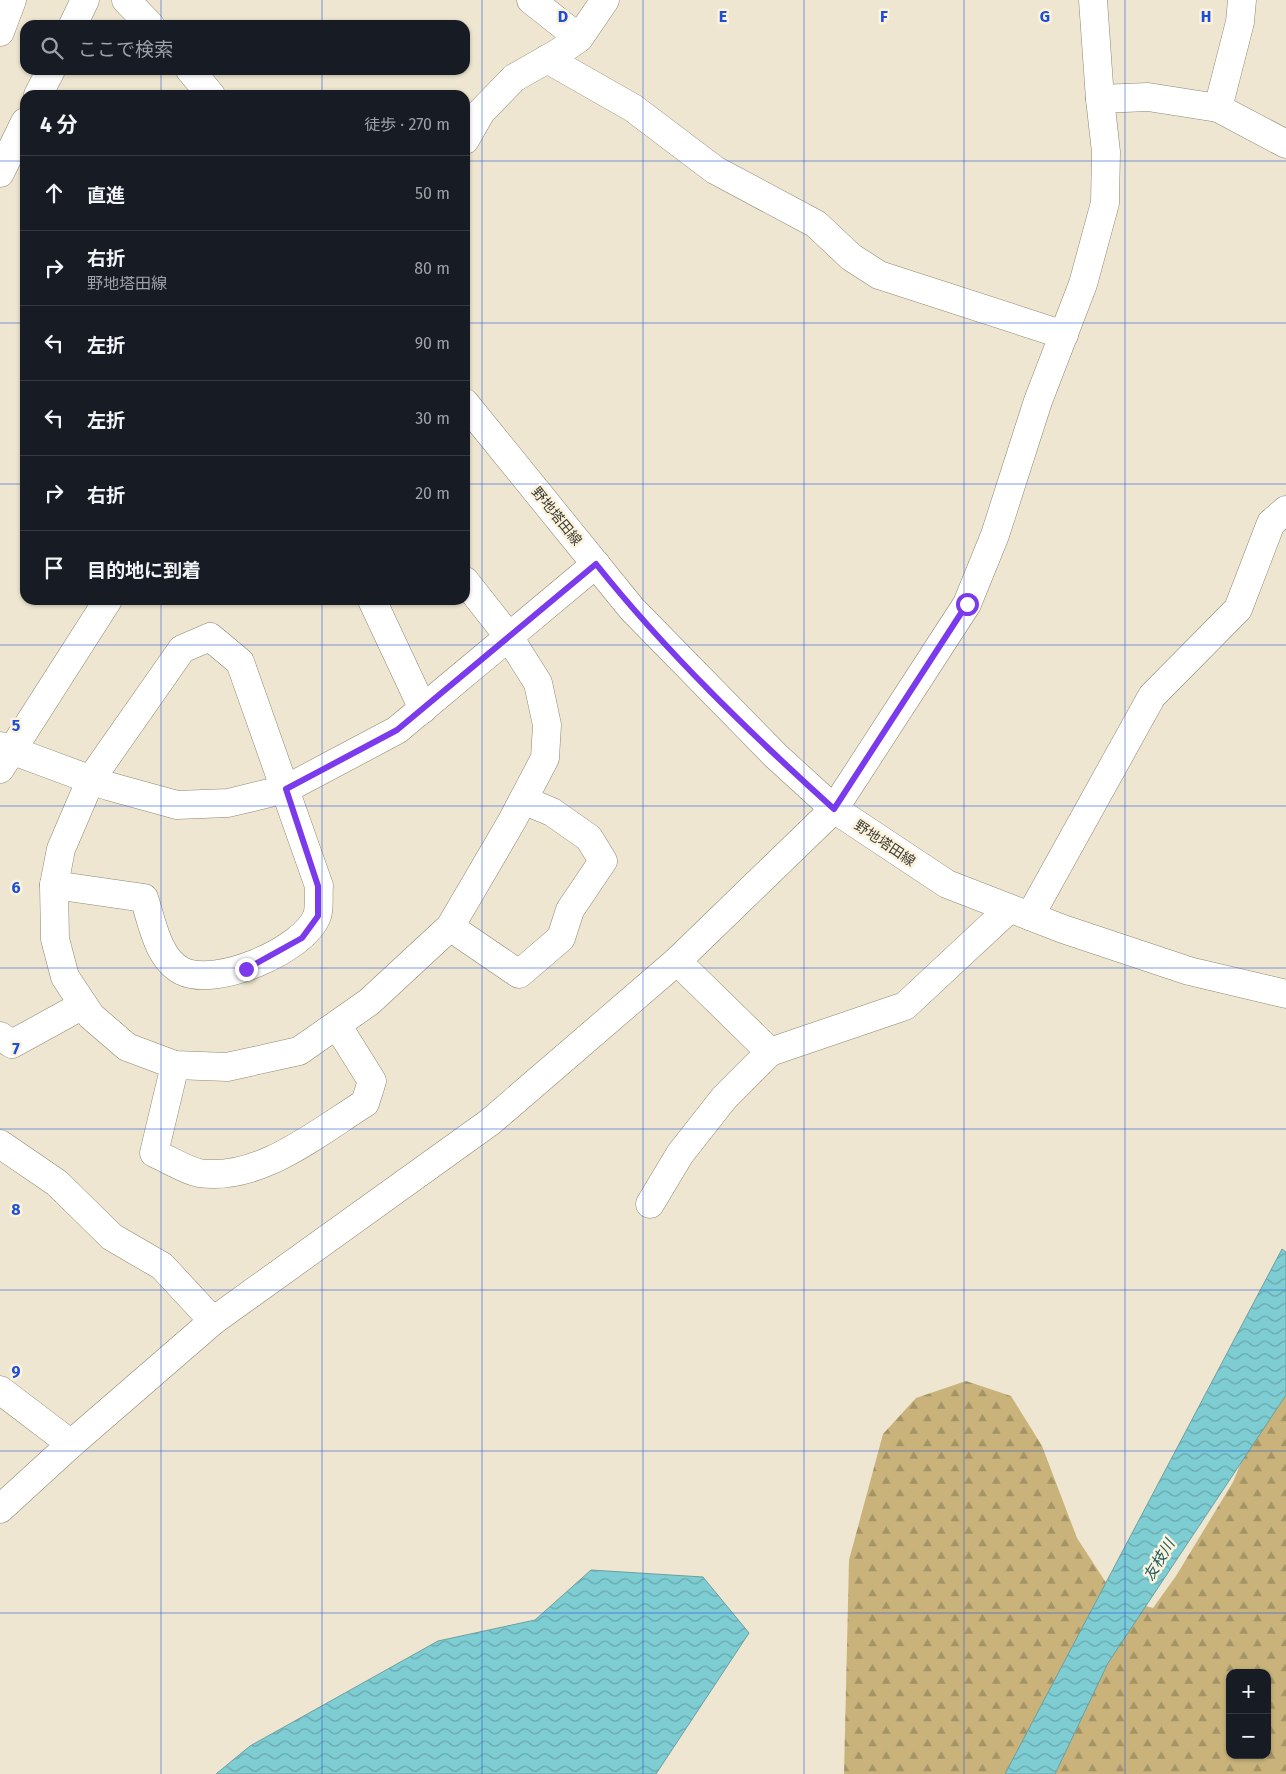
<!DOCTYPE html>
<html lang="ja">
<meta charset="utf-8">
<style>
:root{--surface:#171b24;--page:#20242c;--text:#f1f3f6;--muted:#9ea1a6;--line:#363941}
body{margin:0;font-family:"Fira Sans","Noto Sans JP",sans-serif;background:var(--page);color:var(--text)}
.controls{position:absolute;right:15px;bottom:15px;display:grid;overflow:hidden;border-radius:10px;box-shadow:0 1px 4px #0004}
.controls button{width:45px;height:45px;display:grid;place-items:center;padding:0;border:0;border-bottom:1px solid var(--line);background:var(--surface);color:var(--text);font:25px sans-serif}
.stop{position:absolute;width:15px;height:15px;margin:-11px;border:4px solid #7c3aed;border-radius:50%;background:#fff}
.stop.end{background:#7c3aed;border-color:#fff;box-shadow:0 1px 5px #0008}
.list{margin:0;padding:0;list-style:none}
h2{display:flex;justify-content:space-between;align-items:center;height:65px;margin:0;padding:0 20px;font-size:21px}
h2 small{font-size:16px;font-weight:400;color:var(--muted)}
.list li{display:grid;grid-template-columns:32px 1fr auto;gap:15px;align-items:center;box-sizing:border-box;height:75px;padding:0 20px;border-top:1px solid var(--line)}
.list b{display:block;font-size:19px;white-space:nowrap}
.list p{margin:0;font-size:16px;white-space:nowrap;color:var(--muted)}
.list em{font-size:16px;font-style:normal;color:var(--muted)}
.icon{flex:none;width:28px;height:28px;fill:none;stroke:currentColor;stroke-width:2;stroke-linecap:round;stroke-linejoin:round}
.map{position:relative;flex:none;width:1286px;height:1774px;overflow:hidden}
.search{position:absolute;background:var(--surface);box-shadow:0 1px 4px #0004;left:20px;top:20px;width:450px;height:55px;display:flex;align-items:center;gap:12px;box-sizing:border-box;padding:0 18px;border-radius:15px;color:var(--muted);font-size:19px}
.panel{position:absolute;background:var(--surface);box-shadow:0 1px 4px #0004;left:20px;top:90px;width:450px;height:515px;border-radius:15px}
.map>svg:first-child{display:block}
.forest{fill:url(#forest-firs);fill-rule:evenodd}
.water{fill:url(#water-waves);stroke:#6aa0a2}
.lines{fill:none;stroke-linecap:round;stroke-linejoin:round}
.minor-casing{stroke:#8e8773;stroke-width:29}
.secondary-casing{stroke:#8e8773;stroke-width:29}
.minor{stroke:#fff;stroke-width:28}
.secondary{stroke:#fff;stroke-width:28}
.route{stroke:#7c3aed;stroke-width:6}
.grid{fill:none;stroke:#1d4ed8;stroke-width:1;stroke-opacity:0.55}
.labels{text-anchor:middle;stroke-width:5;stroke-linejoin:round;paint-order:stroke}
.street-label{font-size:14px;fill:#3b3830;stroke:#fbf3dd}
.water-label{font-size:15px;font-style:italic;fill:#175a5f;stroke:#fbf3dd}
.grid-label{font-size:16px;text-anchor:middle;font-weight:bold;fill:#1d4ed8;stroke:#fbf3dd;stroke-width:5;stroke-linejoin:round;paint-order:stroke}
</style>
<div class="map">
<svg width="1286" height="1774" viewBox="0 0 1286 1774">
<defs>
<pattern id="forest-firs" width="22" height="20" patternUnits="userSpaceOnUse" patternTransform="scale(1.25)"><rect width="22" height="20" fill="#c9b37b"/><path d="M5 1l3.5 6h-7zM16 11l3.5 6h-7z" fill="#a49365"/></pattern>
<pattern id="water-waves" width="16" height="10" patternUnits="userSpaceOnUse" patternTransform="scale(1.25)"><rect width="16" height="10" fill="#7ecdd3"/><path d="M0 5q4-4 8 0t8 0" fill="none" stroke="#68a7ac"/></pattern>
</defs>
<rect width="100%" height="100%" fill="#eee6d0"/>
<path class="forest" d="M1286 1355V1774H844L849 1560 883 1434 916 1398 966 1381 1011 1396 1042 1446 1077 1538 1116 1598 1153 1608 1176 1576 1233 1482ZM1230 1673H1267V1755H1230Z"/>
<g class="water">
<path d="M1282 1249 1286 1252V1395L1108 1663 1055 1774H1005Z"/>
<path d="M591 1570 703 1577 749 1633 656 1774H216L250 1746 438 1641 535 1620Z"/>
</g>
<g class="lines">
<g class="minor-casing">
<g id="minor">
<path d="M531 0 579 38"/>
<path d="M0 32 12 0"/>
<path d="M547 59 633 108 715 170 816 224 851 257 879 275 1064 335"/>
<path d="M1100 99 1148 97 1218 108 1286 144"/>
<path d="M1218 108 1240 22 1242 0"/>
<path d="M465 140 481 112 514 78 558 53 579 38 605 0"/>
<path d="M372 600 423 709"/>
<path d="M210 637 240 662 319 886C318 894 320 908 317 916 304 950 216 988 182 971 157 958 152 921 144 898L54 885 61 849 91 779 182 649Z"/>
<path d="M0 746 108 786 177 805 228 803 286 789 397 730 596 564"/>
<path d="M0 769 108 600"/>
<path d="M54 885 55 939 65 977 91 1016 127 1047 175 1065 227 1067 299 1051 369 1002 450 927 512 821 545 758 547 725 538 683 509 637 465 581"/>
<path d="M1030 916 1152 696 1238 609 1271 523 1286 510"/>
<path d="M450 927 519 974 561 938 570 910 603 861 589 838 552 812 523 800"/>
<path d="M677 961 770 1052 905 1006 1009 909"/>
<path d="M0 1036 12 1044 83 1005"/>
<path d="M175 1065 154 1153C168 1159 185 1170 199 1173 259 1182 317 1133 365 1103L372 1081 337 1025"/>
<path d="M0 1144 57 1183 112 1237 162 1266 213 1321"/>
<path d="M650 1204 680 1154 724 1098 770 1052"/>
<path d="M0 1390 71 1444"/>
<path d="M0 1509 71 1444 213 1321 490 1122 677 961 834 809 967 604 995 535 1038 401 1083 284 1105 203 1106 152 1100 99 1093 0"/>
</g>
</g>
<g class="secondary-casing">
<g id="secondary">
<path d="M126 0 150 25"/>
<path d="M73 25 85 0"/>
<path d="M190 70 211 95"/>
<path d="M38 95 51 70"/>
<path d="M0 173 25 122"/>
<path d="M465 403 632 609 776 756 834 809 947 884 1063 929 1189 971 1286 994"/>
</g>
</g>
<use href="#minor" class="minor"/>
<use href="#secondary" class="secondary"/>
</g>
<g class="lines">
<path class="route" d="M246 969 302 938 318 916V886L286 789 397 730 596 564C667 653 750 733 834 809L967 604"/>
</g>
<path class="grid" d="M161 0V25M322 0V25M482 0V1774M643 0V1774M804 0V1774M964 0V1774M1125 0V1774M161 70V95M322 70V95M0 161H25M465 161H1286M0 323H25M465 323H1286M0 484H25M465 484H1286M161 600V1774M322 600V1774M0 645H1286M0 806H1286M0 968H1286M0 1129H1286M0 1290H1286M0 1451H1286M0 1613H1286"/>
<g class="labels">
<g class="street-label">
<text transform="translate(557 516) rotate(51)" y="5">野地塔田線</text>
<text transform="translate(885 843) rotate(34)" y="5">野地塔田線</text>
</g>
<g class="water-label">
<text transform="translate(1159 1560) rotate(-59)" y="5">友枝川</text>
</g>
</g>
<g class="grid-label">
<text x="563" y="22">D</text>
<text x="723" y="22">E</text>
<text x="884" y="22">F</text>
<text x="1045" y="22">G</text>
<text x="1206" y="22">H</text>
<text x="16" y="731">5</text>
<text x="16" y="893">6</text>
<text x="16" y="1054">7</text>
<text x="16" y="1215">8</text>
<text x="16" y="1377">9</text>
</g>
</svg>
<div class="controls">
<button>+</button>
<button>−</button>
</div>
<div class="stop" style="left:967px;top:604px"></div>
<div class="stop end" style="left:246px;top:969px"></div>
<div class="search"><svg class="icon" aria-label="search" viewBox="0 0 24 24"><circle cx="10" cy="10" r="6"/><path d="M15 15l6 6"/></svg>ここで検索</div>
<section class="panel">
<h2>4 分<small>徒歩 · 270 m</small></h2>
<ul class="list">
<li><svg class="icon" aria-label="ahead" viewBox="0 0 24 24"><path d="M12 20V5M6 11l6-6 6 6"/></svg><div><b>直進</b></div><em>50 m</em></li>
<li><svg class="icon" aria-label="right" viewBox="0 0 24 24"><path d="M7 20v-9h11M14 6l5 5-5 5"/></svg><div><b>右折</b><p>野地塔田線</p></div><em>80 m</em></li>
<li><svg class="icon" aria-label="left" viewBox="0 0 24 24"><path d="M17 20v-9H6M10 6l-5 5 5 5"/></svg><div><b>左折</b></div><em>90 m</em></li>
<li><svg class="icon" aria-label="left" viewBox="0 0 24 24"><path d="M17 20v-9H6M10 6l-5 5 5 5"/></svg><div><b>左折</b></div><em>30 m</em></li>
<li><svg class="icon" aria-label="right" viewBox="0 0 24 24"><path d="M7 20v-9h11M14 6l5 5-5 5"/></svg><div><b>右折</b></div><em>20 m</em></li>
<li><svg class="icon" aria-label="arrive" viewBox="0 0 24 24"><path d="M6 21V4h12l-3 4 3 4H6"/></svg><div><b>目的地に到着</b></div></li>
</ul>
</section>
</div>
